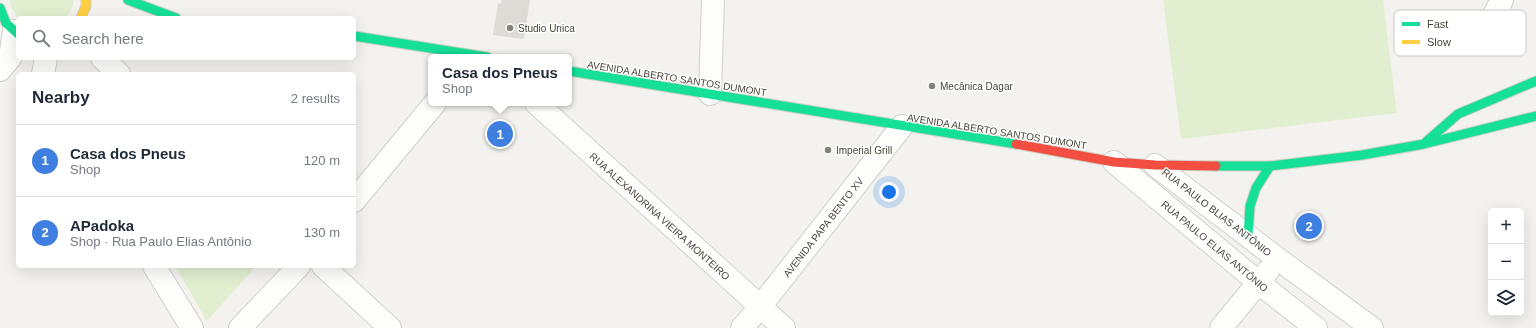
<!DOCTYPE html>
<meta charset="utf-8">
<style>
:root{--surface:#fff;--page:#f2f2f3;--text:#1f2937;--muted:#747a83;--line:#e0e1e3;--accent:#868178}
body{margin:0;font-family:Arial,sans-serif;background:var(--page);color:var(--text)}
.controls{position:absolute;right:12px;bottom:12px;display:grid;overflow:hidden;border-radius:6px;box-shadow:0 4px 16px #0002}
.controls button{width:36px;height:36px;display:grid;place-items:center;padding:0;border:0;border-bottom:1px solid var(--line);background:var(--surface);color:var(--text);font:20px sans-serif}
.you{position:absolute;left:889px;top:192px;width:14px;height:14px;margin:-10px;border:3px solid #fff;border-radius:50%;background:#1a73e8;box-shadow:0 0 0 6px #1a73e833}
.badge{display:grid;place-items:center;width:26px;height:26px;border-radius:50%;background:var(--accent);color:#fff;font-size:13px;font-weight:700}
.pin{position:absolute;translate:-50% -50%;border:2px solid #fff;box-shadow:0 1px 4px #0006}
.popup{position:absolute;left:428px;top:54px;width:144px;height:52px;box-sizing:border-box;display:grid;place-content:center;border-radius:6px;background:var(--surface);filter:drop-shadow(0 1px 3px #0005);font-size:13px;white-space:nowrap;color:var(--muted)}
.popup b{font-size:15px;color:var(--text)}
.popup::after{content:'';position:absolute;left:50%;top:100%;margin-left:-8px;border:8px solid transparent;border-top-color:var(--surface)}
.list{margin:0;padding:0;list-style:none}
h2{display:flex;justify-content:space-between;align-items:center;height:52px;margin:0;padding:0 16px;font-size:17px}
h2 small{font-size:13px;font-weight:400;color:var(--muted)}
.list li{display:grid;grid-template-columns:26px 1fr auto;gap:12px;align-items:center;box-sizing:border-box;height:72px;padding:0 16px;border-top:1px solid var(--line)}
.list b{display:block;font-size:15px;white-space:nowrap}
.list p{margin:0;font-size:13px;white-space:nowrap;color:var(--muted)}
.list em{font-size:13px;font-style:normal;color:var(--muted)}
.icon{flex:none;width:22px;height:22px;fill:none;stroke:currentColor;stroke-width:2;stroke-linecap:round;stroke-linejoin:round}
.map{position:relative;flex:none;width:1536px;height:328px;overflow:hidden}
.search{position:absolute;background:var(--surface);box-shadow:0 4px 16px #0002;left:16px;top:16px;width:340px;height:44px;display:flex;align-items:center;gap:10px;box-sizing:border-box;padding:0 14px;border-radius:6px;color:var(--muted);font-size:15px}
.panel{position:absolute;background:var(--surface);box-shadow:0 4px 16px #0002;left:16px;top:72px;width:340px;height:196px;border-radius:6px}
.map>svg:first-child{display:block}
.green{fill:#e1eecf}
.building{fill:#dedbd6}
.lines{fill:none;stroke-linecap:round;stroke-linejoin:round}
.street-casing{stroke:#d2d0cb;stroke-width:24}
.fast-casing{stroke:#d3cfc5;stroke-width:11}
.slow-casing{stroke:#d3cfc5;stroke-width:11}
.jam-casing{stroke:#d3cfc5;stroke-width:11}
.street{stroke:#fdfdfc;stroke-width:22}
.fast{stroke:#16e098;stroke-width:9}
.slow{stroke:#ffcf43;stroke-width:9}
.jam{stroke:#f24e42;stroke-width:9}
.poi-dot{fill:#868178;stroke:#fff;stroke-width:1.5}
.labels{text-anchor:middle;stroke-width:3;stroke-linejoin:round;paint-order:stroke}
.poi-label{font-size:10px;fill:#4b4439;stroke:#fff;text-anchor:start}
.street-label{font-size:10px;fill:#4b4439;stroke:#fff}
.key{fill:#fff;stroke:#c9c7c4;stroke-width:1}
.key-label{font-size:11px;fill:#4b4439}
</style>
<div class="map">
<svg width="1536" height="328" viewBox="0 0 1536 328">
<rect width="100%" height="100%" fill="#f4f2ee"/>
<g class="green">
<path d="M10 0H74L71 10 66 18H18L11 7Z"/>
<path d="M1163 0H1383L1397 113 1181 139Z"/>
<path d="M175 266H256L207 321Z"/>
</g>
<path class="building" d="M502 0H530L524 39 493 35 498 3 501 4Z"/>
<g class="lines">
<g class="street-casing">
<g id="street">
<path d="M1489 24 1502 0"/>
<path d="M102 58 119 74"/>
<path d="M0 70 10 58 14 31"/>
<path d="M43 74 46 58"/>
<path d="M710 94 713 0"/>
<path d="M536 103 784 328"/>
<path d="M1114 162 1259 283 1316 328"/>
<path d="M1155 165 1278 259 1372 328"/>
<path d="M354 201 435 103"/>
<path d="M154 266 192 328"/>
<path d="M323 266 390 328"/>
<path d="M240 328 299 266"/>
<path d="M742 328 760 307 902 126"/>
<path d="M1221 328 1268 271"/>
</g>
</g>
<g class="fast-casing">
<g id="fast">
<path d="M128 0 176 18"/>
<path d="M0 8 6 23 18 34"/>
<path d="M354 36 487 57"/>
<path d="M569 71 1016 144"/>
<path d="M1426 142 1458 114 1536 81"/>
<path d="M1216 166H1270L1362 155 1424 144 1536 116"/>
<path d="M1248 235 1250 206 1256 188 1270 166"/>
</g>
</g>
<g class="slow-casing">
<path id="slow" d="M81 18 86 6V0"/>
</g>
<g class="jam-casing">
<path id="jam" d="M1016 144 1114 162 1155 165 1216 166"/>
</g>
<use href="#street" class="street"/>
<use href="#fast" class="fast"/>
<use href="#slow" class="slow"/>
<use href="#jam" class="jam"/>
</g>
<g class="poi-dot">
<circle cx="510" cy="28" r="4"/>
<circle cx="932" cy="86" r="4"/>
<circle cx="828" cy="150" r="4"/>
</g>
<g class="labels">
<g class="poi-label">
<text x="518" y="32">Studio Unica</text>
<text x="940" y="90">Mecânica Dagar</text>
<text x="836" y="154">Imperial Grill</text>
</g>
<g class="street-label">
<text transform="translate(677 78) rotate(9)" y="4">AVENIDA ALBERTO SANTOS DUMONT</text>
<text transform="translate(997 131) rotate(9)" y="4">AVENIDA ALBERTO SANTOS DUMONT</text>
<text transform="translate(1217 212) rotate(38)" y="4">RUA PAULO BLIAS ANTÔNIO</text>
<text transform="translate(660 216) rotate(42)" y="4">RUA ALEXANDRINA VIEIRA MONTEIRO</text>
<text transform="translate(823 227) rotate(-52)" y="4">AVENIDA PAPA BENTO XV</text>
<text transform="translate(1215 246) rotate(40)" y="4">RUA PAULO ELIAS ANTÔNIO</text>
</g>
</g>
<rect x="1394" y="10" width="132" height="46" rx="6" class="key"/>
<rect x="1402" y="22" width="18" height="4" fill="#16e098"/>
<rect x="1402" y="40" width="18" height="4" fill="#ffcf43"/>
<g class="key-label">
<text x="1427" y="28">Fast</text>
<text x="1427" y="46">Slow</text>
</g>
</svg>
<div class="controls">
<button>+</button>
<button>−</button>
<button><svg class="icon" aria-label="layers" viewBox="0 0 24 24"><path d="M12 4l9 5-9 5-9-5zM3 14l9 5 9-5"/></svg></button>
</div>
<div class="you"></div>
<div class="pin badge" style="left:500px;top:134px;background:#3f7fe0">1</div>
<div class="popup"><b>Casa dos Pneus</b>Shop</div>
<div class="pin badge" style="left:1309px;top:226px;background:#3f7fe0">2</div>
<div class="search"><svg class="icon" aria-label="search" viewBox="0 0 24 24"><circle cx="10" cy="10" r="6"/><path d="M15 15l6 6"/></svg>Search here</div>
<section class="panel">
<h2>Nearby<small>2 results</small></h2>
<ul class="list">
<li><span class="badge" style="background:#3f7fe0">1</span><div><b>Casa dos Pneus</b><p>Shop</p></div><em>120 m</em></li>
<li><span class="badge" style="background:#3f7fe0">2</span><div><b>APadoka</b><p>Shop · Rua Paulo Elias Antônio</p></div><em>130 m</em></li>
</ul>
</section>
</div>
